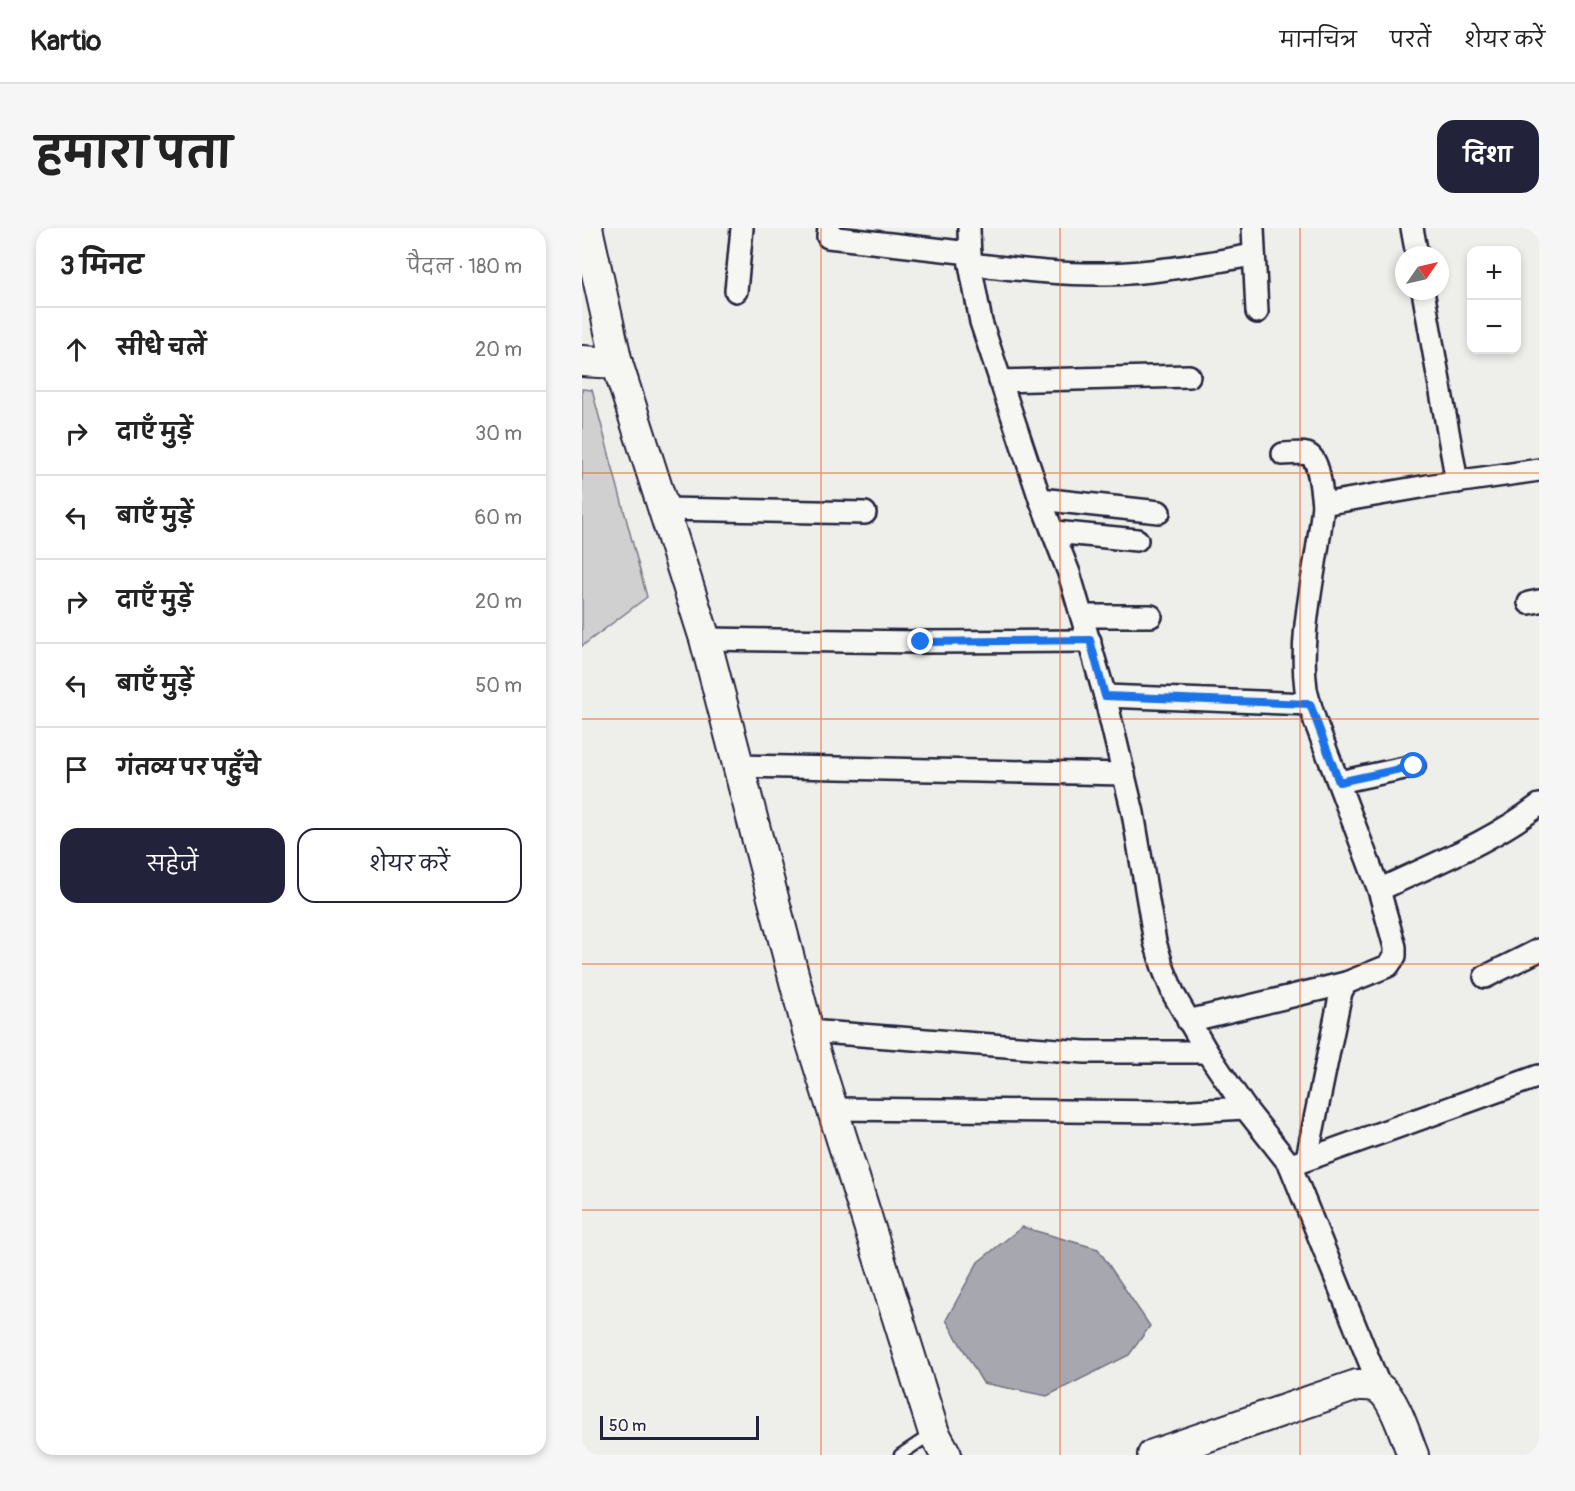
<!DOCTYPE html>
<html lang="hi">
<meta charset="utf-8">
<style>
:root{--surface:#fff;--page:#f6f6f6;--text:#222;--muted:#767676;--line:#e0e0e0;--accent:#22223b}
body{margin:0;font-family:Pangolin,"Playpen Sans Deva",sans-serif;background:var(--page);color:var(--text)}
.controls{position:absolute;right:18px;top:18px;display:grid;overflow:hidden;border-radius:12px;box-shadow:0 3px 9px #0003}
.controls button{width:54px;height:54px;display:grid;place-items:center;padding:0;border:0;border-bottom:2px solid var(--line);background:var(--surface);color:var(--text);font:30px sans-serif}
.compass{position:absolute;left:813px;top:18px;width:54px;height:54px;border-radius:50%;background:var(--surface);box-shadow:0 3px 9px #0003;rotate:56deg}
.scale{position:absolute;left:18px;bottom:15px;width:159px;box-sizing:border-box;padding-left:6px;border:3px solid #22223b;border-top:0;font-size:16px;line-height:21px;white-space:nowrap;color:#22223b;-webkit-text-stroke:4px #f6f6f2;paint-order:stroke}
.stop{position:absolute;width:18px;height:18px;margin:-14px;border:4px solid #1a73e8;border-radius:50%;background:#fff}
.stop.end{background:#1a73e8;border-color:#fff;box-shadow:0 2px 6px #0008}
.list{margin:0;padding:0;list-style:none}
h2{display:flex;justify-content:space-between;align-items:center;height:78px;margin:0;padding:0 24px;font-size:26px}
h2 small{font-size:20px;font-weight:400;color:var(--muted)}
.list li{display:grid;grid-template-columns:39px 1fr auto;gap:18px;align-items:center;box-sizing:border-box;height:84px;padding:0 24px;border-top:2px solid var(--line)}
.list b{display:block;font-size:22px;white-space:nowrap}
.list em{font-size:20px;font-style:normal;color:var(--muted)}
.actions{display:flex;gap:12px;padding:18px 24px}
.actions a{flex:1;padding:14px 0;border:2px solid var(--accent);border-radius:18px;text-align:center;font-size:21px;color:var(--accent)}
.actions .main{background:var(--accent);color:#fff}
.icon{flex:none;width:33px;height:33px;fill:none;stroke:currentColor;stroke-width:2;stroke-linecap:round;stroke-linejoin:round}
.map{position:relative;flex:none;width:957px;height:1227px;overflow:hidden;border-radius:18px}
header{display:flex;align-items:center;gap:36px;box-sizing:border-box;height:84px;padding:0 30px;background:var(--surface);border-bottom:2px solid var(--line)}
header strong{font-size:28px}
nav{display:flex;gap:33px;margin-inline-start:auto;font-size:21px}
.intro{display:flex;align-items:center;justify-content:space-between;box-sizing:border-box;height:144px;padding:0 36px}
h1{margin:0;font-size:42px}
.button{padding:15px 27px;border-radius:18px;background:var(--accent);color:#fff;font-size:21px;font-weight:700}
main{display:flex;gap:36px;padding:0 36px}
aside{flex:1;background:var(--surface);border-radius:18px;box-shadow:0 3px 9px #0003}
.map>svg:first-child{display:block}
.green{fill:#d0d0d1;stroke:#797986;stroke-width:1.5}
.water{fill:#a7a7af;stroke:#727281;stroke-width:1.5}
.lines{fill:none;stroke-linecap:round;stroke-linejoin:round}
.lane-casing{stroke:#22223b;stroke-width:15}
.street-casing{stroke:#22223b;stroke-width:26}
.secondary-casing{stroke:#22223b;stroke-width:34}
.lane{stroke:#f6f6f2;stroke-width:10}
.street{stroke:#f6f6f2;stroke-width:21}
.secondary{stroke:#f6f6f2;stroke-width:30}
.route{stroke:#1a73e8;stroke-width:8}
.grid{fill:none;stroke:#e8590c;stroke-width:1.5;stroke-opacity:0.55}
</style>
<header>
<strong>Kartio</strong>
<nav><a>मानचित्र</a><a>परतें</a><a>शेयर करें</a></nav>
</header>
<div class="intro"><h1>हमारा पता</h1><a class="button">दिशा</a></div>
<main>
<aside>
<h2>3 मिनट<small>पैदल · 180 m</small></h2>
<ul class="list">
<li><svg class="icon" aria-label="ahead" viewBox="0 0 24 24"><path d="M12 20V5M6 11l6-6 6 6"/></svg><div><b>सीधे चलें</b></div><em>20 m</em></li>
<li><svg class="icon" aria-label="right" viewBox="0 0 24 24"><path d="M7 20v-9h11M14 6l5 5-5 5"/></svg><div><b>दाएँ मुड़ें</b></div><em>30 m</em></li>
<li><svg class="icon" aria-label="left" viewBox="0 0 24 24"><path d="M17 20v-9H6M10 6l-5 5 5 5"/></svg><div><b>बाएँ मुड़ें</b></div><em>60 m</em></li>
<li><svg class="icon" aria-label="right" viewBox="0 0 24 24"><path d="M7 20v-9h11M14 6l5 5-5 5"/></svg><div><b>दाएँ मुड़ें</b></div><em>20 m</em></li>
<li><svg class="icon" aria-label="left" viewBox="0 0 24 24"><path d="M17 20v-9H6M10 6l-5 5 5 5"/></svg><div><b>बाएँ मुड़ें</b></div><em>50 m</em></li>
<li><svg class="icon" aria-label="arrive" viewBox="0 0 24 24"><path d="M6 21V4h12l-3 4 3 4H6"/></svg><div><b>गंतव्य पर पहुँचे</b></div></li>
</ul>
<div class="actions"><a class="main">सहेजें</a><a>शेयर करें</a></div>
</aside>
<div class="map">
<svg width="957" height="1227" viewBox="0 0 957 1227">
<rect width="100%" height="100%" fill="#eeeeeb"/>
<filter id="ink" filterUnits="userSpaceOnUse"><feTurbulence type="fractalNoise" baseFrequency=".0167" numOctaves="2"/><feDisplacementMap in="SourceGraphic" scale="12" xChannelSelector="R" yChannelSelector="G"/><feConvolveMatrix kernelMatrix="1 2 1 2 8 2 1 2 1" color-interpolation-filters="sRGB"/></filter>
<g filter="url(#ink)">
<path class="green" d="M0 161 10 162 65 369 0 418Z"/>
<path class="water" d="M440 999 516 1021 568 1098 547 1127 465 1168 401 1155 364 1092 396 1034Z"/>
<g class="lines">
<g class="lane-casing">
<path id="lane" d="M318 1227 351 1205"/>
</g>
<g class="street-casing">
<g id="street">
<path d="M247 0 246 9 388 25"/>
<path d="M387 0 388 36 399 94 458 271 487 345 523 468 551 585 573 714 581 740 592 767 625 824 663 880 708 937 799 1162"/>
<path d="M671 0 675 84"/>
<path d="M830 0 835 27"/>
<path d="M388 36C433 41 479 47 525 46 574 45 623 35 672 27"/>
<path d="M154 63 160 0"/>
<path d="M841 63 875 254"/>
<path d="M418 153 607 148"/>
<path d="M701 226C708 226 718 224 725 226 738 230 739 264 741 276"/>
<path d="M458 271 577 284"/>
<path d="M83 281 283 285"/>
<path d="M472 304 555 312"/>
<path d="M947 375 957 373"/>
<path d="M501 388H569"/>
<path d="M123 411 338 414 508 413"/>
<path d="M523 468 728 476"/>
<path d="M155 538 542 546"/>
<path d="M757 554 832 538"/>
<path d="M797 662C851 636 909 614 957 577"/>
<path d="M903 749 957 722"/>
<path d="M606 793 764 755"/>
<path d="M226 803 503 824H625"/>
<path d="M250 881 593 884 663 880"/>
<path d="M725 930 759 764 764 755 806 738 813 728V719L797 662 733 493C730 482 726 472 724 461 716 400 736 337 741 276L845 258 957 242"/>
<path d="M715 935 957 848"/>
</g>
</g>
<g class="secondary-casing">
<g id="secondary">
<path d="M5 0 35 135 123 411 226 803 352 1205 364 1227"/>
<path d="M0 133 35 135"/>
<path d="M571 1227 775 1157C783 1157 791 1156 798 1161 813 1171 824 1210 831 1227"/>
</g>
</g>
<use href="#lane" class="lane"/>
<use href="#street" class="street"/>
<use href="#secondary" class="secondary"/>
</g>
</g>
<g class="lines" filter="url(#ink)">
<path class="route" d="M339 414 508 412 523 468 728 476 757 554 832 538"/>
</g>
<path class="grid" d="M239 0V1227M478 0V1227M718 0V1227M0 245H957M0 491H957M0 736H957M0 982H957"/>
</svg>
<div class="controls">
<button>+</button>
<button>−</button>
</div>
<svg class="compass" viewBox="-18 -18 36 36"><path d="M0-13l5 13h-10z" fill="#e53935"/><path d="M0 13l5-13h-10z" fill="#767676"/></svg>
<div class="scale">50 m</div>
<div class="stop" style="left:832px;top:538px"></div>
<div class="stop end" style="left:339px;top:414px"></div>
</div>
</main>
